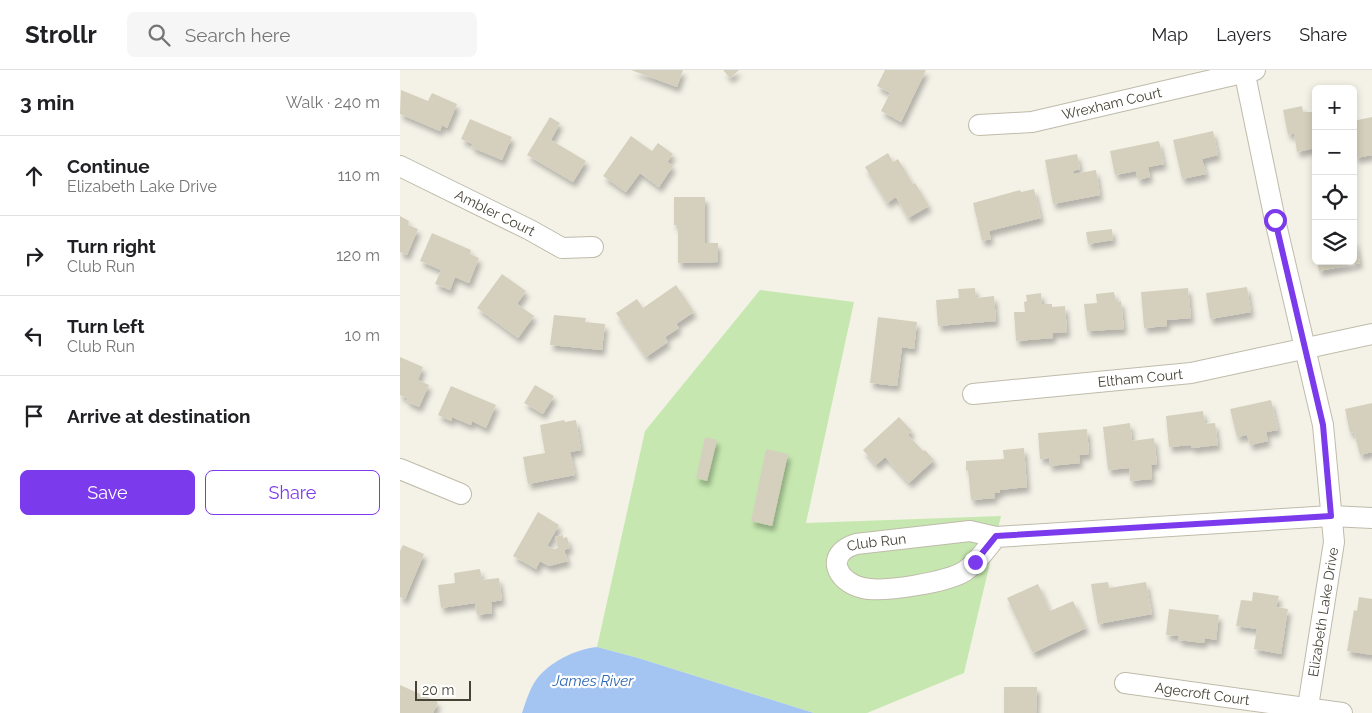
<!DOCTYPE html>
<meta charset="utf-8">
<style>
:root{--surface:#fff;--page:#f6f6f6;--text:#202124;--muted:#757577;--line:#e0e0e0;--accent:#7c3aed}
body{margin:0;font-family:Raleway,sans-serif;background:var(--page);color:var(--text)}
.controls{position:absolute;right:15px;top:15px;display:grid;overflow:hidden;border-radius:8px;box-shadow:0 2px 8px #0003}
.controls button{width:45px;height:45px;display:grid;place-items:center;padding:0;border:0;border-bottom:1px solid var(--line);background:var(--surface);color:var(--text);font:25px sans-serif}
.scale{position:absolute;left:15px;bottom:12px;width:56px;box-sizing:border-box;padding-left:5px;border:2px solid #474336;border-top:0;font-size:14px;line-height:18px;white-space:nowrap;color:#474336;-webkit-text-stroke:4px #fff;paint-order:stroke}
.stop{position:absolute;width:15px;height:15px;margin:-11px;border:4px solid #7c3aed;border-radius:50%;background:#fff}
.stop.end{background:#7c3aed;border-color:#fff;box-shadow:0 1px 5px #0008}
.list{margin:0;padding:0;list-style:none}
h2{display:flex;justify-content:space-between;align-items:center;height:65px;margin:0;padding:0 20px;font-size:21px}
h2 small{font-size:16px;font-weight:400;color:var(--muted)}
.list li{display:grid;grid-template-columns:32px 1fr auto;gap:15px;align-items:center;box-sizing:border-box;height:80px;padding:0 20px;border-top:1px solid var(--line)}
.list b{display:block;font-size:19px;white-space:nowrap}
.list p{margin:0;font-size:16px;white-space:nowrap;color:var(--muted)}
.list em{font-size:16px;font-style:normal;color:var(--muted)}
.actions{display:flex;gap:10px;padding:15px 20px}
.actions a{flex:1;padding:11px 0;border:1px solid var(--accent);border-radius:8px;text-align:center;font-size:18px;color:var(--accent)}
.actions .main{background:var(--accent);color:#fff}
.icon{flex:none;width:28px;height:28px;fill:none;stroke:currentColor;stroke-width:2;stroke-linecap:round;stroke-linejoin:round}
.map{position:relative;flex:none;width:972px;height:643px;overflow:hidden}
header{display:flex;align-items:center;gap:30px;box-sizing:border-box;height:70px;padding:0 25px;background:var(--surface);border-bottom:1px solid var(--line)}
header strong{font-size:24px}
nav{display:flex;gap:28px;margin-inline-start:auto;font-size:18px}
.search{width:350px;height:45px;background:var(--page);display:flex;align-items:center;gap:12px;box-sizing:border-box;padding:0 18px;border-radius:8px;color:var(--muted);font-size:19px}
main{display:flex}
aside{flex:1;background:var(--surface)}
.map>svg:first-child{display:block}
.green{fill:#c6e8b0}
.water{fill:#a4c5f1}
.building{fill:#d5d0bd;filter:url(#shadow)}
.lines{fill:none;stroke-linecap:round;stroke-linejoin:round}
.street-casing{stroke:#bfbbaa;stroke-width:22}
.street{stroke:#fff;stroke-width:20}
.route{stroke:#7c3aed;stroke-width:6}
.labels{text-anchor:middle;stroke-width:4.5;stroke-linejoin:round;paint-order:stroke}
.street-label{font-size:14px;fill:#474336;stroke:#fff}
.water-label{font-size:15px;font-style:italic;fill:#2e67b4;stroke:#fff}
</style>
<header>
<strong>Strollr</strong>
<div class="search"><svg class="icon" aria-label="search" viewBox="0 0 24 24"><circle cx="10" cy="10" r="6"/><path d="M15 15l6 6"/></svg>Search here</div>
<nav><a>Map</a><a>Layers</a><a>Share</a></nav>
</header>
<main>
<aside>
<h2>3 min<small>Walk · 240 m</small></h2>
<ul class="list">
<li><svg class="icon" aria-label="ahead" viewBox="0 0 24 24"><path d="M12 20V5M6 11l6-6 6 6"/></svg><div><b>Continue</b><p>Elizabeth Lake Drive</p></div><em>110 m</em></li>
<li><svg class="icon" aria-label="right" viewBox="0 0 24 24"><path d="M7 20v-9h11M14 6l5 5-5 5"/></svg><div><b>Turn right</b><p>Club Run</p></div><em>120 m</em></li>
<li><svg class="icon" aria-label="left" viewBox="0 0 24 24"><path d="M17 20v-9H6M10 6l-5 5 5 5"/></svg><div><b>Turn left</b><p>Club Run</p></div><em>10 m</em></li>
<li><svg class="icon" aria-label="arrive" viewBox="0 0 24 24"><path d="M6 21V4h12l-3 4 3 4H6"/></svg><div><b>Arrive at destination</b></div></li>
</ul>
<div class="actions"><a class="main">Save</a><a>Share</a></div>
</aside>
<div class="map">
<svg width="972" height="643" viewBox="0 0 972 643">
<defs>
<filter id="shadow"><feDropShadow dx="3" dy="5.5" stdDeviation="2.5" flood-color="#0004"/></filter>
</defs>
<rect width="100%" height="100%" fill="#f4f2e7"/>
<path class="green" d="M360 220 454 232 406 453 601 446 564 603 467 643H414L238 588 197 577 245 361Z"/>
<path class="water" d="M197 577 238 588 414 643H122C126 632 129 620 136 610 149 592 176 579 197 577Z"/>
<g class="building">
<path d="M231 0H283L277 17Z"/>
<path d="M323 0H339L330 8Z"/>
<path d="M485 0H526L501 52 481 41 490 23 477 16Z"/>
<path d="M1 20 28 31 32 23 57 34 47 58 42 55 40 61 0 44Z"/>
<path d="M902 36 903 42H916V78L897 82 894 63 888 65 883 40Z"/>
<path d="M150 47 160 53 151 70 186 91 173 112 127 85Z"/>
<path d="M972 47V85L956 88 953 76V51Z"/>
<path d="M70 49 112 67 102 90 71 77 73 74 61 69Z"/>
<path d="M813 61 818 85 802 89 806 104 782 109 773 70Z"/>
<path d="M231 66 252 81 258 73 273 84 267 92 273 96 259 117 240 103 226 122 203 106Z"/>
<path d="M759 71 764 94 748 97 750 107 738 110 736 101 715 105 710 81Z"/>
<path d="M488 83 493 92 498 89 513 114 515 113 529 136 508 148 496 127 487 133 465 97Z"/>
<path d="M677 84 680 99 673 101 674 104 696 100 700 125 653 134 645 90Z"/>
<path d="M634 119 641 148 589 161 591 169 582 171 573 133 620 120 621 122Z"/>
<path d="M274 127H305V173H318V192L278 193V155H274Z"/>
<path d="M0 146 9 151 8 155 18 159 7 185 0 182Z"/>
<path d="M712 159 713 170 688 174 686 162Z"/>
<path d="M32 163 71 180 70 184 79 188 69 213 55 207 50 220 35 214 41 200 20 191Z"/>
<path d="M953 170H955L960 193 919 201 917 191H953Z"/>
<path d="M102 204 126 221 117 234 134 246 118 268 77 238Z"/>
<path d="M276 215 294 242 276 254 279 258 265 267 268 272 246 287 216 243 237 229 243 238Z"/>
<path d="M847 217 851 242 810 249 806 223Z"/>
<path d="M575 218 576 228 594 226 596 251 538 256 536 230 559 228 558 219Z"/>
<path d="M788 218 791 248 767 250V256L744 258 741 222Z"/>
<path d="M714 222 716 232 721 231 724 259 687 261 684 234 697 233 696 224Z"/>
<path d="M641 223 642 234H652V237L665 236 667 262 653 263V268L616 271 614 242H625L624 232 627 231 626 225Z"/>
<path d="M154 245 186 248 185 252 205 254 202 280 150 275Z"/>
<path d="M478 247 517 252 514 279 502 277 497 316 470 313Z"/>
<path d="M0 287 23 297 18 310 29 315 19 337 6 331 8 329 0 325Z"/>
<path d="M135 315 154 326 143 344 124 333Z"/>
<path d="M51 316 96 335 86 358 72 351 71 355 52 347 51 351 38 345Z"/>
<path d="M871 330 878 360 866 362 868 371 850 375 847 365 837 367 830 339Z"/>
<path d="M972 333V382L960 385 954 362 950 363 945 339Z"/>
<path d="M803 341 805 354 815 353 818 375 792 378 791 375 769 377 766 346Z"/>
<path d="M499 347 512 361 508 365 523 381 525 380 534 390 509 413 485 387 476 395 463 380Z"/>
<path d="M164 350 165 352 176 350 181 380 170 382 175 405 128 414 123 387 145 383 140 355Z"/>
<path d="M730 353 732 371 754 368 757 394 751 395 752 409 730 411 729 398 708 400 703 357Z"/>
<path d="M687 359 689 384 679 385 680 393 649 396V388L640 389 638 363Z"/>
<path d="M305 367 317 370 307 411 296 408Z"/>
<path d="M624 378 627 417 600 420V423H594L595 428 571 430 568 400 566 401V391L604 389 603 380Z"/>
<path d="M366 379 388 384 372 456 351 451Z"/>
<path d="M138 442 159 455 147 476 154 479 158 478 155 467 163 465V468L167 467 170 478 164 480 168 491 149 496 140 491 136 499 113 486Z"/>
<path d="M3 475 24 484 5 529 0 527V481Z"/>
<path d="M80 499 82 510 99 508 102 530 91 532 92 543 77 545 75 533 41 538 38 515 55 513 54 503Z"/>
<path d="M708 512 709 518 746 512 752 544 698 554 691 514Z"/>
<path d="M638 514 650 541 673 531 686 558 633 583 607 528Z"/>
<path d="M853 522 879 526 876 537 888 539 881 584 854 579 857 559 836 556 841 530 852 531Z"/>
<path d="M959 527 972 529V585L947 581 954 540 957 541Z"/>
<path d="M769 539 819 545 816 570 805 568 804 573 778 570 779 566 766 565Z"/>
<path d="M0 615 38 632 33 643H0Z"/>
<path d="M604 617H637L636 643H604Z"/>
</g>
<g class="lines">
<g class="street-casing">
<g id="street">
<path d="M844 0 875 150 923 355 934 472 907 643"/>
<path id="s1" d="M579 55 632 52 855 0"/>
<path id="s2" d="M0 96 130 160 162 178 193 177"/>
<path id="s3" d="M573 324 791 303 972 264"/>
<path d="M0 399 61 424"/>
<path id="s4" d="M596 467C587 478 578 492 565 501 548 512 483 523 463 518 436 512 424 484 456 474L570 461 596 467 931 446 972 448"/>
<path id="s5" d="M725 613 942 643"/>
</g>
</g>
<use href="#street" class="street"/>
</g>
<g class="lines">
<path class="route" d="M575 492 596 466 931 446 923 355 875 150"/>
</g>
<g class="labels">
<g class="street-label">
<text dy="5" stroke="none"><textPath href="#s1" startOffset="135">Wrexham Court</textPath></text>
<text dy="5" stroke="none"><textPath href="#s2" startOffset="106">Ambler Court</textPath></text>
<text dy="5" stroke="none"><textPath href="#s3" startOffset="168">Eltham Court</textPath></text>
<text dy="5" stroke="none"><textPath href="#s4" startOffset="239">Club Run</textPath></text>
<text transform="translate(923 542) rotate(-81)" y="5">Elizabeth Lake Drive</text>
<text dy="5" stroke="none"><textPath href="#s5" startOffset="78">Agecroft Court</textPath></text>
</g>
<g class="water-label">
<text x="193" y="616">James River</text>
</g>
</g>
</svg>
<div class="controls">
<button>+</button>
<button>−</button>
<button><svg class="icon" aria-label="locate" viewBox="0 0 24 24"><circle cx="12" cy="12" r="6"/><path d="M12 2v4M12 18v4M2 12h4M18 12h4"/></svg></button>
<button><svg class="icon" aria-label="layers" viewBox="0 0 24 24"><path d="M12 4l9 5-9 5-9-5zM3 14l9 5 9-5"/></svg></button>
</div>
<div class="scale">20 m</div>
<div class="stop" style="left:875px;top:150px"></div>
<div class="stop end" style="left:575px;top:492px"></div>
</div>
</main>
